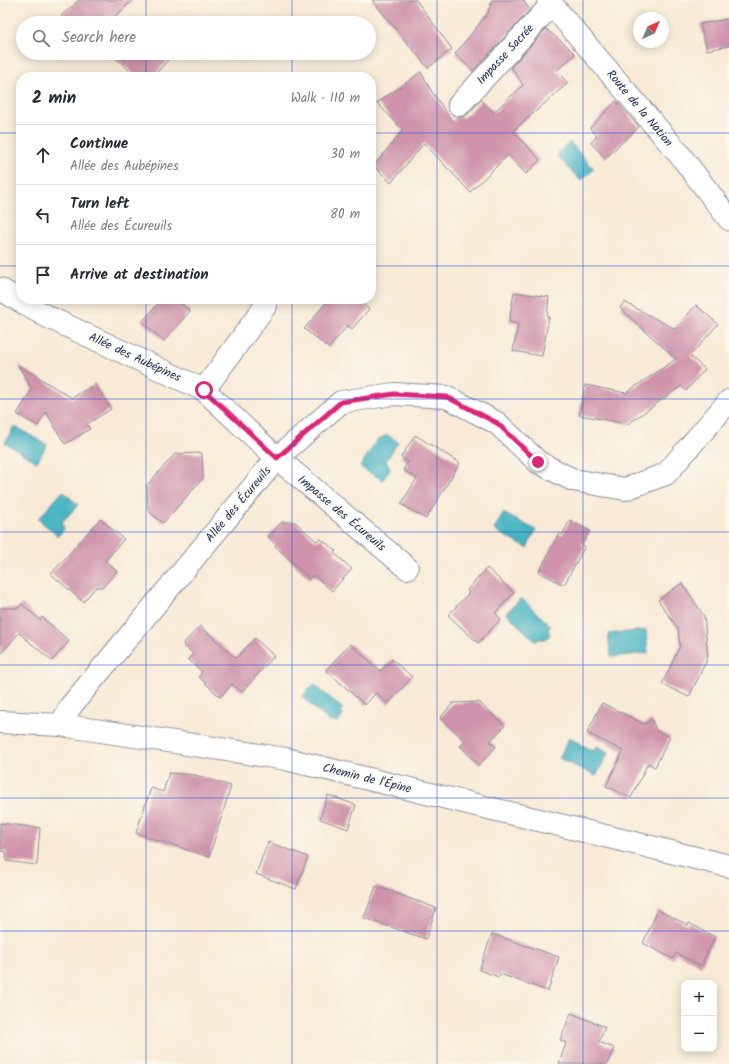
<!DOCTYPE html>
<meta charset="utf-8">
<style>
:root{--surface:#fff;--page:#f7f7f7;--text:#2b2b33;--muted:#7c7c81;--line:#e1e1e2}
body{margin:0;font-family:Kalam,sans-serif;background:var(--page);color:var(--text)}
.controls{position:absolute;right:12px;bottom:12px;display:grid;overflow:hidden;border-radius:8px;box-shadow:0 2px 10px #0003}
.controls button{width:36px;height:36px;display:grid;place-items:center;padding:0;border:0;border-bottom:1px solid var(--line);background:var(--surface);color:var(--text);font:20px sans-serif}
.compass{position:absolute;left:633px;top:12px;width:36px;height:36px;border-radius:50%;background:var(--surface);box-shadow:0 2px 10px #0003;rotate:44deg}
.stop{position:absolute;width:12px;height:12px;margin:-9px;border:3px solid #db2777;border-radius:50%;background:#fff}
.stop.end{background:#db2777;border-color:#fff;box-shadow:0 1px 4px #0008}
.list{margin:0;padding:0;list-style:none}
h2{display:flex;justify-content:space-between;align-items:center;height:52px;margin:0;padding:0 16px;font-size:17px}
h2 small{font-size:13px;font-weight:400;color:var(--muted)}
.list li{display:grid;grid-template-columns:26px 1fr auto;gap:12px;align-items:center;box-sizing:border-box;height:60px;padding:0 16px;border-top:1px solid var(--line)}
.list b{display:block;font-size:15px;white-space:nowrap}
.list p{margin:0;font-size:13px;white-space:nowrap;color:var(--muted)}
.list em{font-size:13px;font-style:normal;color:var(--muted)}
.icon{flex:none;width:22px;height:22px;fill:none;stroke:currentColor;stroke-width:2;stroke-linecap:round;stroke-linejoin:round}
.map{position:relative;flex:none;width:729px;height:1064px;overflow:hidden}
.search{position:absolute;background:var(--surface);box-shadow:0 2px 10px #0003;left:16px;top:16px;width:360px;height:44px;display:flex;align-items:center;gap:10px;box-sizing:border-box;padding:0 14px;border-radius:22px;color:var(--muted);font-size:15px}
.panel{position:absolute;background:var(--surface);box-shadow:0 2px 10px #0003;left:16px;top:72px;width:360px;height:232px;border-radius:16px}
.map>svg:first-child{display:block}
.water{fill:#46b4c2;stroke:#307290}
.building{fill:#cf94ab}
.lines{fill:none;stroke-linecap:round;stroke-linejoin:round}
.street-casing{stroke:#8a8c9a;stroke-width:24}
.street{stroke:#fff;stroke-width:22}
.route{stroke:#db2777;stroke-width:5}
.grid{fill:none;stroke:#1d4ed8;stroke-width:1;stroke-opacity:0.55}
.labels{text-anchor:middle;stroke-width:3;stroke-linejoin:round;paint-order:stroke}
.street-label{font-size:12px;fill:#1b2f5e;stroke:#fbf7ec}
</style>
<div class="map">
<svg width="729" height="1064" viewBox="0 0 729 1064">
<rect width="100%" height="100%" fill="#fbf7ec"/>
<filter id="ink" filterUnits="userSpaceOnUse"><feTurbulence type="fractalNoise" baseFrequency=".025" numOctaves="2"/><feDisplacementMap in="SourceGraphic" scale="8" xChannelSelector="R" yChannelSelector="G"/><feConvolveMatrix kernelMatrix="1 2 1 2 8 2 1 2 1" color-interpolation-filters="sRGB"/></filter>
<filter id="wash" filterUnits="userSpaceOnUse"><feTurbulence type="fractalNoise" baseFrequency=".012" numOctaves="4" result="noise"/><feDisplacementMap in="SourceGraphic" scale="16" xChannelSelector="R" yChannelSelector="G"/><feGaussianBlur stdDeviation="0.9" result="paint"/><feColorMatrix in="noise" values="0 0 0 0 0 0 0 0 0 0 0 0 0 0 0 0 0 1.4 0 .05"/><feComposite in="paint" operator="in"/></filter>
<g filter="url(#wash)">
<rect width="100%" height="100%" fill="#f8ead6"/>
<g class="water">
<path d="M570 142 594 169 581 181 556 155Z"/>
<path d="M14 426 47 445 37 462 5 443Z"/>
<path d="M387 435 398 442 386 461 390 468 383 480 360 467 377 440Z"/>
<path d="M63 491 78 505 62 522 64 529 58 536 38 519Z"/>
<path d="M503 513 536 530 527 548 494 530Z"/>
<path d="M521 598 551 626 548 629 550 634 546 639H539L536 642 506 613Z"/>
<path d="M646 630 648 653 611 657 608 634Z"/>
<path d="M314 684 343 709 341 711C344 715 342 719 338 722H332L331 723 302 697Z"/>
<path d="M569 738 594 751 597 746 609 752 596 776 559 758Z"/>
</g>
<g id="blocks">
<g class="building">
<path d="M79 0H133L108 23H68L61 16Z"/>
<path d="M372 0H416L452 49 428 68Z"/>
<path d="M492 0H523L530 10 473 71 455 54 488 13Z"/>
<path d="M727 19 729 30V46L707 50 700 24Z"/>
<path d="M546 29 567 46 575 54 556 71 568 83 513 131 540 160 526 174 508 155 470 192 424 143 391 183 374 166 403 130 377 103 421 72 432 92 453 122 457 117H463L468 114 481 100 494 112 523 85 511 67Z"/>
<path d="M110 53H174L153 77H137Z"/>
<path d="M616 101 639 127 605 158 591 143 597 136 590 128Z"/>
<path d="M514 292 549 297 547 317H549L542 356 513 351 518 324 509 322Z"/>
<path d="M162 299H176L190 311 164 341 142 322Z"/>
<path d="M329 299H356L369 309 352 329 348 325 329 348 304 329Z"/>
<path d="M624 302 675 329 696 305 718 324 690 356 705 369 686 391 681 386 628 424 579 415 585 385 626 393 676 359 620 308Z"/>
<path d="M18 365 72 398 95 384 111 409 87 424 90 429 65 444 46 412 38 426 17 414 32 389Z"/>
<path d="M415 435 460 463 426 519 401 504 417 478 403 470 408 462 401 457Z"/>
<path d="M202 453 203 478 163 523 148 511 147 485 175 454Z"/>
<path d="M100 519 124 539 105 561 117 571 103 587H96L83 602 51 574Z"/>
<path d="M570 520 590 531 582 545 585 546 564 585 539 572 559 533 562 535Z"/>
<path d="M282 522H295L316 541 321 539 336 551 334 553 352 569 332 591 314 575 310 579 275 546 276 545 268 537Z"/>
<path d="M487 568 514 593 495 613 501 619 478 643 448 615 469 593 467 590Z"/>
<path d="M682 583 704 616 708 657 689 697 662 684 680 646 678 629 658 600Z"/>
<path d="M22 604 40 620 42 617 69 641 52 661 19 633 0 655V608H18Z"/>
<path d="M200 626 236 658 255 638 274 656 242 692 232 684 220 697 199 677 202 672 188 659 193 654 183 644Z"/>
<path d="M350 644 381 671 392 659 412 677 388 704 376 693 365 705 326 670Z"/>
<path d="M479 702 505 726 490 741 496 747 479 765 460 746 465 741 440 718 453 703Z"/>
<path d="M602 703 644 724 652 720 656 730 670 737 655 767 648 763 631 798 606 786 623 751 587 733Z"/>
<path d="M169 773 195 775 231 786 209 857 136 833 151 788 163 792Z"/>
<path d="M328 795 356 805 348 829 320 819Z"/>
<path d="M0 823 40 828 37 865 6 861 7 852 0 851Z"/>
<path d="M268 842 308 857 296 889 256 874Z"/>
<path d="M376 886 436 908 426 939 364 918Z"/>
<path d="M658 910 688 925 689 923 715 937 701 966 676 953 673 959 643 943Z"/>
<path d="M492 934 559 957 548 991 500 974 499 977 479 970Z"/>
<path d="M571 1013 605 1027 599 1042 614 1048 607 1064H559L566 1043 560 1040Z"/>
</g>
</g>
</g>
<g filter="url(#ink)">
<use href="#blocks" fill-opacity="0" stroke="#8a8c9a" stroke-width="1"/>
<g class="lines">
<g class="street-casing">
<g id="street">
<path d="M548 0 680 155 729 219"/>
<path d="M459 105 552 4"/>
<path d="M0 289 44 315 204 390 277 458 407 568"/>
<path d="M204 390 266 305"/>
<path d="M0 722 61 725 286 759 729 866"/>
<path d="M61 725 70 707 277 458 341 402 394 394 447 397 497 423 538 462 573 480 625 489 666 474 729 401"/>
</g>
</g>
<use href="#street" class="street"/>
</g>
</g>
<g class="lines" filter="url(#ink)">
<path class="route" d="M204 390 277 458 341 402 394 394 447 397 497 423 538 462"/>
</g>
<path class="grid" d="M146 0V23M292 0V23M437 0V1064M583 0V1064M146 53V77M292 53V77M0 133H21M371 133H729M0 266H21M371 266H729M146 299V1064M292 299V1064M0 399H729M0 532H729M0 665H729M0 798H729M0 931H729"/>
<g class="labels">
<g class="street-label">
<text transform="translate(505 54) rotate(-47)" y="4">Impasse Sacrée</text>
<text transform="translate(640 108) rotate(50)" y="4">Route de la Nation</text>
<text transform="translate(135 357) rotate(25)" y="4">Allée des Aubépines</text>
<text transform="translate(238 504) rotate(-50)" y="4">Allée des Écureuils</text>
<text transform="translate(342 513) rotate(40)" y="4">Impasse des Écureuils</text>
<text transform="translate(367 778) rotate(14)" y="4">Chemin de l'Épine</text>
</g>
</g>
</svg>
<div class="controls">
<button>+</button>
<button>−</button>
</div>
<svg class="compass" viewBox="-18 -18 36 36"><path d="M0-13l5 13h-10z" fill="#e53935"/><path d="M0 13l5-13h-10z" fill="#7c7c81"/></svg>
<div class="stop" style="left:204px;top:390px"></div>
<div class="stop end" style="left:538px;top:462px"></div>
<div class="search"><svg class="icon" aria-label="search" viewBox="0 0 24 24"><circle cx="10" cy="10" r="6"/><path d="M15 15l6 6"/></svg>Search here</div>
<section class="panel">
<h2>2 min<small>Walk · 110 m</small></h2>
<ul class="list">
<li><svg class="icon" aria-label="ahead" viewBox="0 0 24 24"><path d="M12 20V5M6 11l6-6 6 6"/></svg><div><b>Continue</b><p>Allée des Aubépines</p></div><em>30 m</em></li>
<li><svg class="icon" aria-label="left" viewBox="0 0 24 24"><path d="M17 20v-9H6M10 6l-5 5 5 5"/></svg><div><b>Turn left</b><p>Allée des Écureuils</p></div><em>80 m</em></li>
<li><svg class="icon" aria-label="arrive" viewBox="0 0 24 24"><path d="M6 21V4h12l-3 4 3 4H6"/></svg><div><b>Arrive at destination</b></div></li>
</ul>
</section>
</div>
